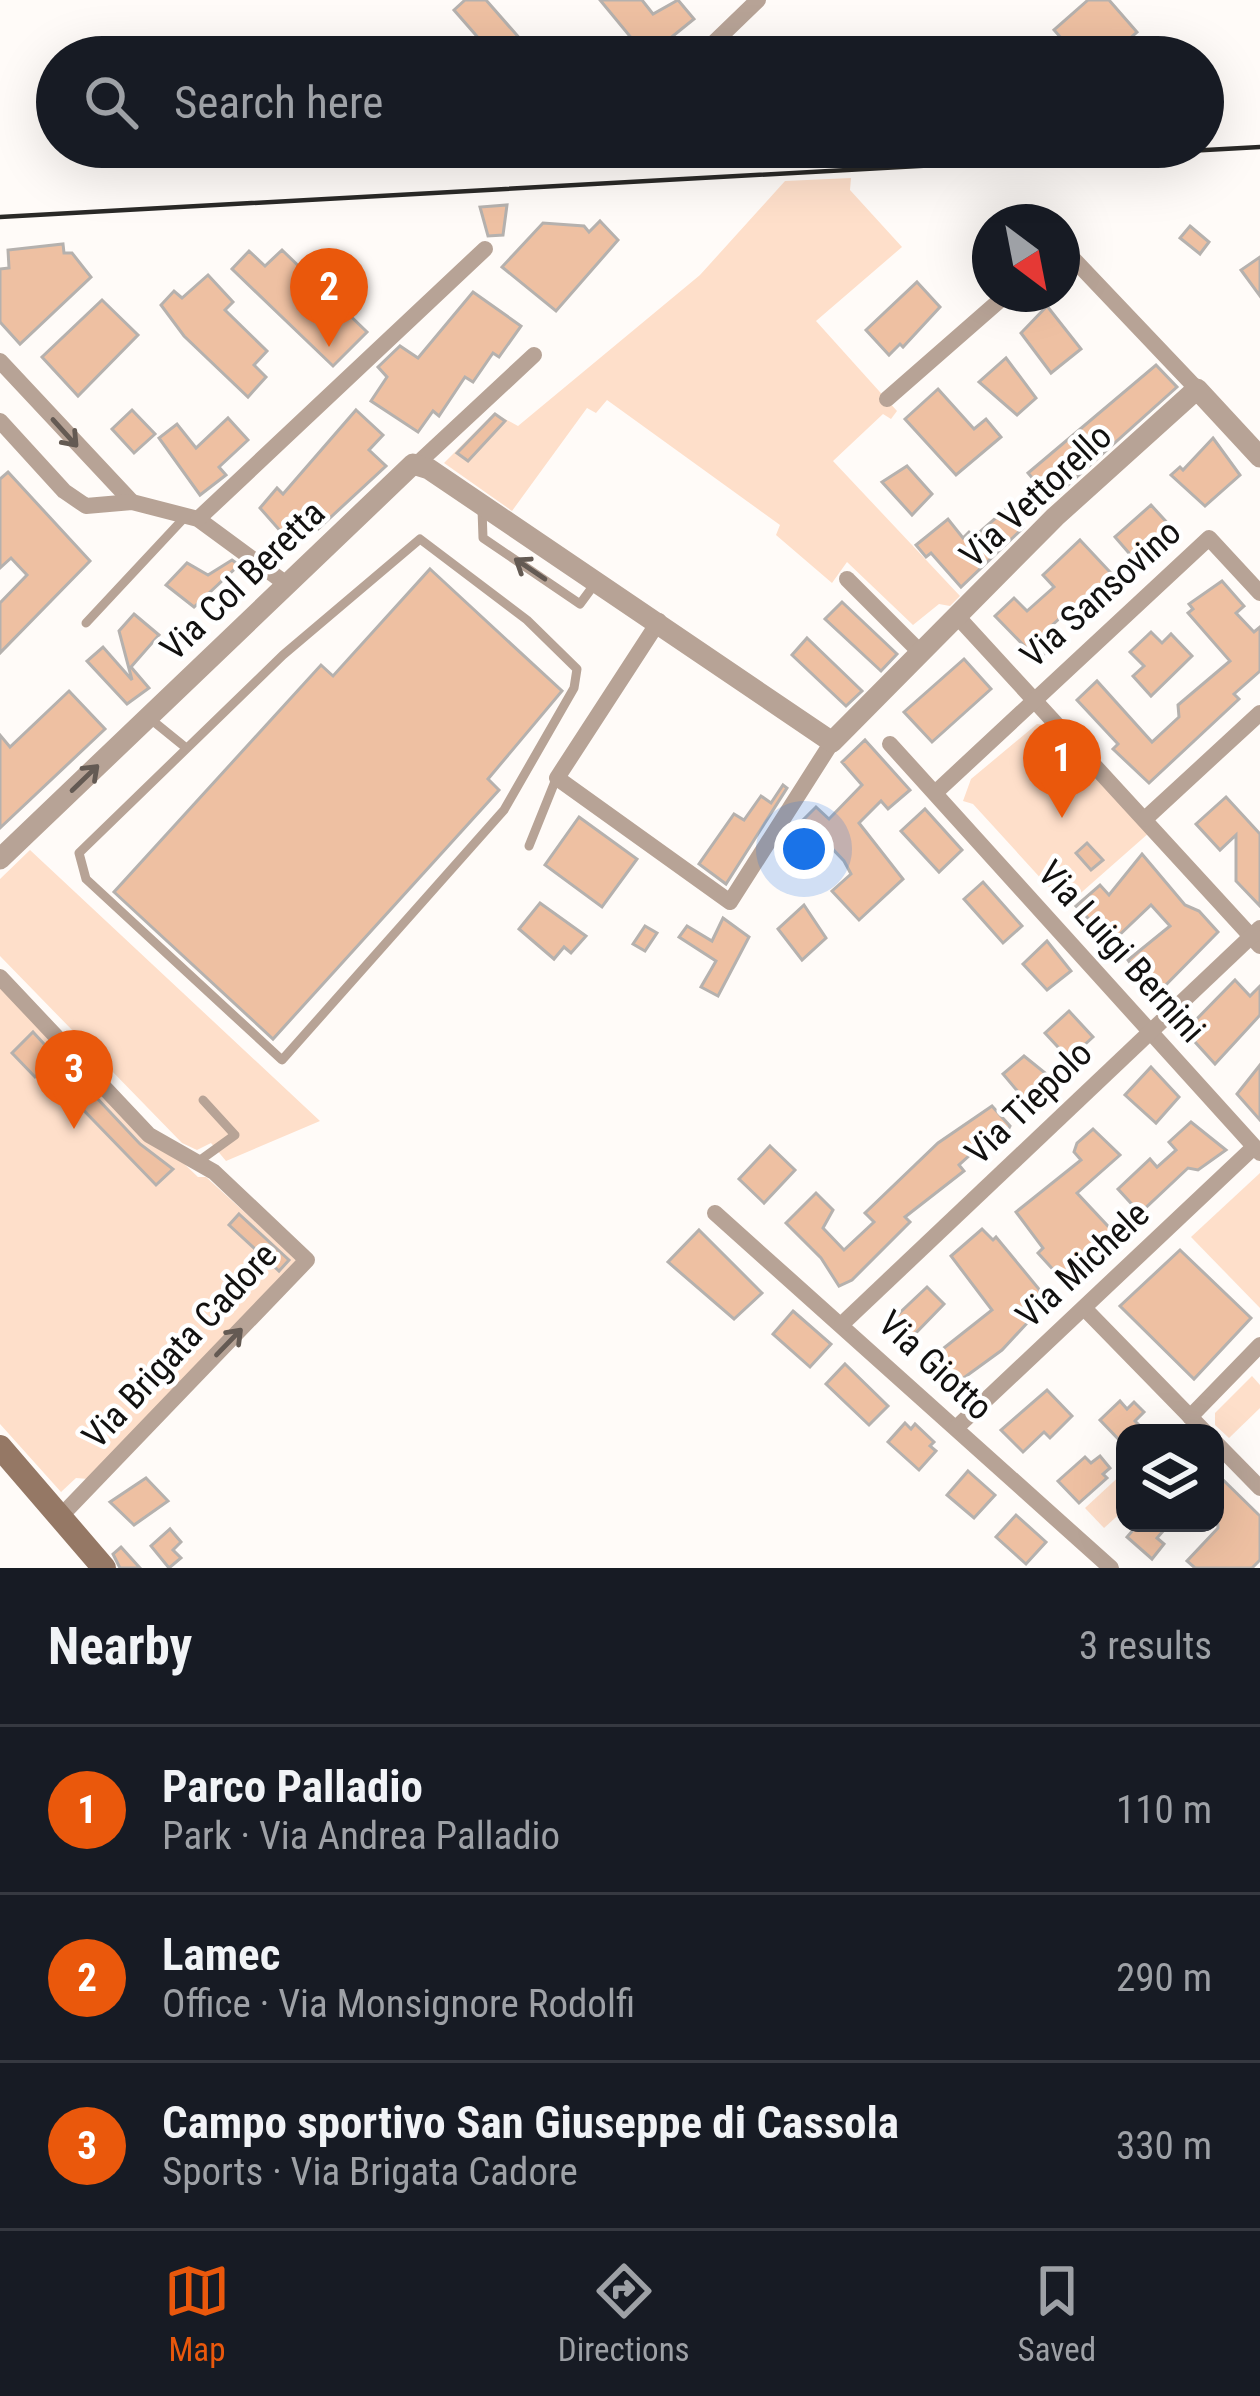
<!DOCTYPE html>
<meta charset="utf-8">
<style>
:root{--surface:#171b24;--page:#20242c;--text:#f1f3f6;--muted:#9ea1a6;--line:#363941;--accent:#ea580c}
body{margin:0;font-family:"Roboto Condensed",sans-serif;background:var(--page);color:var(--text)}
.controls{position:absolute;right:36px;bottom:36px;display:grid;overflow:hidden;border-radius:24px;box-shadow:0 12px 48px #0002}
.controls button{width:108px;height:108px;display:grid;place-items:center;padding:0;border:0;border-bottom:3px solid var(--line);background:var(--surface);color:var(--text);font:60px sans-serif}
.compass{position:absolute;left:972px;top:204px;width:108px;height:108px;border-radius:50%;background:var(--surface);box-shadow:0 12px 48px #0002;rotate:148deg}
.you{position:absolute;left:804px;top:849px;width:42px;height:42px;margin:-30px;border:9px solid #fff;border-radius:50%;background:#1a73e8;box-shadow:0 0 0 18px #1a73e833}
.badge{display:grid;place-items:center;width:78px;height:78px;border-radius:50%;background:var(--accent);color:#fff;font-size:39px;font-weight:700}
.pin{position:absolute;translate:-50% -99px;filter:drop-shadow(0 3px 6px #0008)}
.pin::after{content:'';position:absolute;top:63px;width:42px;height:36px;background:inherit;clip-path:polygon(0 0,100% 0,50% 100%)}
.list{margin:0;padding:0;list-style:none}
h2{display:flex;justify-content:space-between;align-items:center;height:156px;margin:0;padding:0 48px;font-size:51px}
h2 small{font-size:39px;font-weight:400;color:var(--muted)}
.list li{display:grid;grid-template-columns:78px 1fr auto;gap:36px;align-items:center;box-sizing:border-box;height:168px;padding:0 48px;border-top:3px solid var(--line)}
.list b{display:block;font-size:45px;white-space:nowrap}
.list p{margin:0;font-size:39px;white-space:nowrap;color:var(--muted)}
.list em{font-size:39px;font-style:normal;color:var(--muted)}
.icon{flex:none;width:66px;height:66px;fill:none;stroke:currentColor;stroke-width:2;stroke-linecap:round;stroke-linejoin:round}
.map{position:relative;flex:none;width:1260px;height:1568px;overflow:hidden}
.search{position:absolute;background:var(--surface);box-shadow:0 12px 48px #0002;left:36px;right:36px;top:36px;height:132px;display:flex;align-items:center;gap:30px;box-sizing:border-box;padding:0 42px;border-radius:66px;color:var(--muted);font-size:45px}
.sheet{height:660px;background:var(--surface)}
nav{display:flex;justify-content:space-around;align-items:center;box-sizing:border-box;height:168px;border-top:3px solid var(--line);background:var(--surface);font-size:33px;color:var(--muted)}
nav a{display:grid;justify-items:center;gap:6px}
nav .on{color:var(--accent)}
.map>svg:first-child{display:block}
.green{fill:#fedfca}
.building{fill:#eec0a2;stroke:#b5b1ae;stroke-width:3}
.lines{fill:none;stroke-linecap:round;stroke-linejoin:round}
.service{stroke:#b7a396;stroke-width:9}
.minor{stroke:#b7a396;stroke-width:16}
.tertiary{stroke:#b7a396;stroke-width:21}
.secondary{stroke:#957865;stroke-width:24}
.rail{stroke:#2a2927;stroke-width:4.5}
.oneway{stroke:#645a53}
.labels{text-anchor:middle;stroke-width:9;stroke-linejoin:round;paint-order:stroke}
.street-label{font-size:36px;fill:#121110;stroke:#fff}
</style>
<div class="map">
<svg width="1260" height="1568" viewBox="0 0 1260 1568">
<rect width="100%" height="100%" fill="#fffbf8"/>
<g class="green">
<path d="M851 178 850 190 902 247 816 321 897 411 891 419 883 414 833 461 960 596 950 606 939 604 913 625 847 562 832 583 776 535 780 525 607 400 596 413 587 408 512 511 444 463 494 413 518 426 700 275 785 181Z"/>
<path d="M1037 724 1051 726 1150 832 1066 906 973 804 963 801 971 779Z"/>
<path d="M30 850 320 1121 226 1161 211 1143 197 1150 182 1143 0 956V879Z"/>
<path d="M0 978 77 1062 198 1177H206L304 1266 100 1480 76 1478 61 1492 0 1424Z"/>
<path d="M1260 1173V1308L1191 1237Z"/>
<path d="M1252 1376 1260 1385V1408L1229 1438 1215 1425V1413Z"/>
<path d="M1125 1471V1509L1104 1528 1085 1508Z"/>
</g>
<g class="building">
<path d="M465 0H486L536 57H495L454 10Z"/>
<path d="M600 0H642L653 14 678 0 694 19 647 57Z"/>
<path d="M1088 0H1109L1137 32 1117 50 1123 57H1078L1054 30Z"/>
<path d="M507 205 503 235 488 236 480 207Z"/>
<path d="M600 221 618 240 556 311 502 267 543 223 584 226 589 232Z"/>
<path d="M1190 226 1209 242 1200 254 1180 238Z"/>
<path d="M63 244 64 253H72L91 277 20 344 0 322V269L9 268 8 250Z"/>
<path d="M282 250 367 332 333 366 232 269 249 251 265 266Z"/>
<path d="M1260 257V296L1241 270Z"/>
<path d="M208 275 233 302 225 310 267 351 254 365 266 377 248 397 184 336 161 305 174 291 182 298Z"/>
<path d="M917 282 940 307 903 347 900 344 889 355 866 330Z"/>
<path d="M473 292 521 326 499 357 493 353 473 382 465 377 439 416 433 411 418 432 371 401 387 377 378 367 400 346 418 358Z"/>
<path d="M102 300 138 335 78 396 42 357Z"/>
<path d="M1047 306 1081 349 1051 373 1021 333Z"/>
<path d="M1006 358 1036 398 1017 415 979 382Z"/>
<path d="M1156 365 1177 387 1051 500 1028 473Z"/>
<path d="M938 389 974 429 986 419 1001 437 956 475 905 419Z"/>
<path d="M132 410 155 434 134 453 112 429Z"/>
<path d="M356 410 383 435 369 450 386 466 318 529 309 521 290 542 260 508 277 488 283 494Z"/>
<path d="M495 414 505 421 468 461 457 453Z"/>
<path d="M228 418 248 440 219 467 226 475 200 495 159 438 177 424 196 448Z"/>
<path d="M1213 438 1240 475 1205 506 1171 475 1180 467 1183 470Z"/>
<path d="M907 466 932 494 912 515 882 482Z"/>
<path d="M8 472 90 561 0 653V603L27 575 11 558 0 568V479Z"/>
<path d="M1151 505 1171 527 1135 560 1115 537Z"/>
<path d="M1006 509 1023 528 961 587 931 553 926 557 916 545 948 519 963 538 969 532 974 537Z"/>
<path d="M1080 540 1123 586 1085 621 1072 607 1048 629 1056 643 1038 660 995 616 1014 598 1027 611 1054 587 1043 575Z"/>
<path d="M232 560 239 565 194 607 166 585 187 563 208 575Z"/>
<path d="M430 569 562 691 488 779 499 790 273 1039 114 892 321 665 333 676Z"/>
<path d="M1222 581 1244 606 1236 613 1254 632 1260 627V671L1234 694 1239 699 1149 783 1113 749 1118 744 1077 700 1097 681 1152 742 1179 717 1178 705 1230 661 1188 613 1193 609 1189 604Z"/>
<path d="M842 602 897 654 881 671 825 619Z"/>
<path d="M134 614 159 635 131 667 149 688 127 704 87 661 103 647 132 680 119 631Z"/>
<path d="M1151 632 1162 643 1171 634 1192 656 1151 696 1133 676 1144 666 1130 652Z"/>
<path d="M807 638 862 691 846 706 792 655Z"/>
<path d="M964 659 991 689 932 742 904 712Z"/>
<path d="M69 691 105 729 0 828V735L10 747Z"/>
<path d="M865 740 910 790 888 809 881 801 859 823 903 879 859 920 832 891 851 874 844 861 824 840 816 848 795 828 816 807 829 819 862 785 842 762Z"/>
<path d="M783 785 787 788 726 884 699 864 734 814 744 820 761 796 771 803Z"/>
<path d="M1226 797 1260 834V906L1236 881V835L1220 850 1196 824Z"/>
<path d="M925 809 962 850 939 872 901 831Z"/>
<path d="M579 817 637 859 602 907 545 865Z"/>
<path d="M1087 843 1103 860 1091 870 1076 853Z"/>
<path d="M1142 854 1185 905 1199 911 1218 932 1154 997 1128 960 1170 926 1151 905 1112 942 1076 906 1100 885 1109 895Z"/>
<path d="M983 882 1022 926 1003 943 964 899Z"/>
<path d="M540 903 586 936 571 953 564 947 554 959 519 929Z"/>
<path d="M804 905 826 938 802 960 778 929Z"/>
<path d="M723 918 749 937 718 996 701 987 716 961 679 937 687 926 712 941Z"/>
<path d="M645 926 657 933 645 951 633 944Z"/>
<path d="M1047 941 1071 971 1047 990 1023 964Z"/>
<path d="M1235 980 1250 996 1260 986V1015L1215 1064 1185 1031Z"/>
<path d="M1069 1011 1093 1037 1069 1059 1045 1033Z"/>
<path d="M33 1032 56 1057 35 1077 12 1053Z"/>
<path d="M1024 1056 1060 1085 1039 1104 1031 1094 1025 1100 1003 1074Z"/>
<path d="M1260 1065V1120L1237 1094Z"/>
<path d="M1151 1067 1179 1097 1156 1123 1125 1095Z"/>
<path d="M79 1079 140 1144 173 1169 156 1185 66 1092Z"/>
<path d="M992 1106 1010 1126 1006 1134 996 1144 992 1139 980 1146 959 1165 964 1171 905 1217 910 1222 852 1280 839 1286 821 1258 786 1223 816 1193 833 1210 823 1228 844 1250 874 1222 865 1213 938 1143Z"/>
<path d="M1191 1122 1226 1150 1198 1170 1188 1168 1140 1213 1118 1189 1150 1159 1157 1167 1176 1150 1169 1142Z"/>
<path d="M1093 1129 1120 1155 1077 1193 1120 1239 1069 1287 1038 1253 1043 1248 1016 1212 1081 1160 1074 1152 1077 1143Z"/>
<path d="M770 1146 795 1170 764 1203 739 1179Z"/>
<path d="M239 1214 289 1260 279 1271 229 1225Z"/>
<path d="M982 1229 993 1240 996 1237 1043 1294 1022 1313 1029 1321 1002 1350 954 1385 930 1359 992 1310 951 1256Z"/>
<path d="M699 1230 762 1293 734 1319 668 1262Z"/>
<path d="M1180 1250 1251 1318 1194 1379 1120 1306Z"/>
<path d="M927 1287 944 1304 909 1340 891 1321Z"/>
<path d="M793 1311 831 1344 810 1367 773 1334Z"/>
<path d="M845 1364 888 1406 869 1425 826 1384Z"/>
<path d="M1047 1390 1072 1416 1050 1438 1044 1432 1023 1452 1001 1430Z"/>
<path d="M1120 1401 1127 1409 1134 1402 1144 1412 1135 1421 1147 1433H1125V1446L1100 1420Z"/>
<path d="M905 1423 911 1429 915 1424 934 1442 930 1446 936 1451 919 1470 888 1442Z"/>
<path d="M1100 1456 1110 1468 1103 1474 1107 1478 1079 1503 1058 1481 1085 1457 1091 1463Z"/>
<path d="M968 1471 995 1495 974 1518 947 1495Z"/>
<path d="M1215 1472 1260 1516V1560L1252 1568H1195L1187 1561 1218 1528Z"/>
<path d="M146 1478 168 1501 134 1525 110 1502Z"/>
<path d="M1016 1515 1046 1542 1026 1564 996 1537Z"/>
<path d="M1139 1523H1170L1157 1538 1164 1544 1152 1559 1127 1537Z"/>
<path d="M170 1529 181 1542 173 1550 181 1558 169 1568 151 1546Z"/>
<path d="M121 1547 140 1568H120L113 1554Z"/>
</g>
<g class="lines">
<g class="service">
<path d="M482 509 483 538 580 604 594 585"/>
<path d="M420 539 527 620 577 669 574 688 504 810 282 1060 86 879 79 853 283 655Z"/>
<path d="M86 623 185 517"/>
<path d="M148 717 185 747"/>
<path d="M529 846 556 779"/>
<path d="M199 1161 235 1135 203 1100"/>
</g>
<g class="minor">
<path d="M699 57 758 0"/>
<path d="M597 156 607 147"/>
<path d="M1062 247 1197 389"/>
<path d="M0 361 132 502"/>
<path d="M887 399 1007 294"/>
<path d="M0 421 64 491 86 506 132 502 198 519 285 583"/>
<path d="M418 463 534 355"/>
<path d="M198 519 485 249"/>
<path d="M847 579 920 652"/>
<path d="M956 615 1260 946"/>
<path d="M659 621 557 778 730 902 832 742"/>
<path d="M890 744 1260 1153"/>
<path d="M935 793 1209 538 1260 593"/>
<path d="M1145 819 1260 713"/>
<path d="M0 977 149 1135 214 1172 307 1260 60 1517"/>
<path d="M715 1213 1111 1568"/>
<path d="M1084 1308 1206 1433"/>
<path d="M842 1324 1260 928"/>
<path d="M1190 1417 1260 1345"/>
<path d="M956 1428 1254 1147"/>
<path d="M1215 1442 1260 1488"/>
</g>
<path class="tertiary" d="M0 859 413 464 429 469 832 742 1055 517 1197 389 1260 457"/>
<path class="secondary" d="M0 1447 104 1568"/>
<path class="rail" d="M0 217 1260 147"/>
</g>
<defs><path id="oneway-shaft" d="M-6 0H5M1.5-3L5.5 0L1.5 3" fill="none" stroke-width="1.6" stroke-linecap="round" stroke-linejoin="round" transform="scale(3)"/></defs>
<g class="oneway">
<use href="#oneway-shaft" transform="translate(65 433) rotate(48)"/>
<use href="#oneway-shaft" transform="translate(530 569) rotate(-146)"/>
<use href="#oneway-shaft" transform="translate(85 778) rotate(-44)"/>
<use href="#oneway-shaft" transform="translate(229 1342) rotate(-46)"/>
</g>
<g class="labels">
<g class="street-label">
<text transform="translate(1035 495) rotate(-43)" y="13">Via Vettorello</text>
<text transform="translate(242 580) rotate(-44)" y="13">Via Col Beretta</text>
<text transform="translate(1100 593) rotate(-42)" y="13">Via Sansovino</text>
<text transform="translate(1122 951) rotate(48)" y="13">Via Luigi Bernini</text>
<text transform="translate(1028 1102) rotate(-44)" y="13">Via Tiepolo</text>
<text transform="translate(1082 1264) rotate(-43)" y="13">Via Michele</text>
<text transform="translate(179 1345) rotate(-47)" y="13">Via Brigata Cadore</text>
<text transform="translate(936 1365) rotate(43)" y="13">Via Giotto</text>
</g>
</g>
</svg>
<div class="controls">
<button><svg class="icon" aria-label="layers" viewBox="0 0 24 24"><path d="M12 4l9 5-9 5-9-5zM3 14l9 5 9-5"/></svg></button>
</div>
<svg class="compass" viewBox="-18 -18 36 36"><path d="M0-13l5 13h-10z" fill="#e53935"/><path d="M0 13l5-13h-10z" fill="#9ea1a6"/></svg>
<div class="you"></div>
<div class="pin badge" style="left:1062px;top:818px">1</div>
<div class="pin badge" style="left:329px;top:347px">2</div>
<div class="pin badge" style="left:74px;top:1129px">3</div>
<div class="search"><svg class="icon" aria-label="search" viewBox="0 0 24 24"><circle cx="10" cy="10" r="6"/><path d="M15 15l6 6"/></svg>Search here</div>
</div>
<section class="sheet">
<h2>Nearby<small>3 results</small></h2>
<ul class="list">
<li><span class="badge">1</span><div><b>Parco Palladio</b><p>Park · Via Andrea Palladio</p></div><em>110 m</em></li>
<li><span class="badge">2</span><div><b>Lamec</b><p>Office · Via Monsignore Rodolfi</p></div><em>290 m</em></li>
<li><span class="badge">3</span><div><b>Campo sportivo San Giuseppe di Cassola</b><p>Sports · Via Brigata Cadore</p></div><em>330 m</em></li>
</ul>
</section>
<nav>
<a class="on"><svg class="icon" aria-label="map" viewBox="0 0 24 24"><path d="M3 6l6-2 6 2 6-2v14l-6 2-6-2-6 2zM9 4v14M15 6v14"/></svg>Map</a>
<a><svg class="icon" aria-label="directions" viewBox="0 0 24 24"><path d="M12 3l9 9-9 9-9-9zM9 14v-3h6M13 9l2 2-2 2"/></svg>Directions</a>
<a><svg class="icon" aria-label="saved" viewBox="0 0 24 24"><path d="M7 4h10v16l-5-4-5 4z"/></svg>Saved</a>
</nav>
